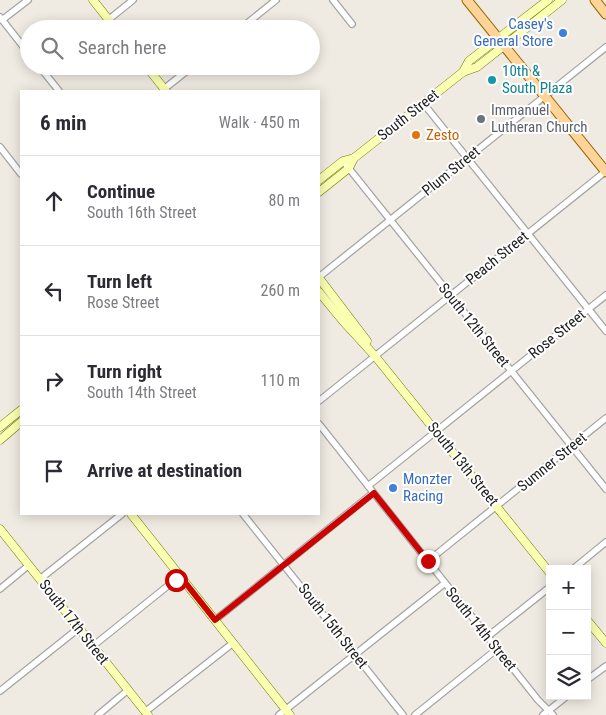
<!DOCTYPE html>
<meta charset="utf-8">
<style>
:root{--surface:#fff;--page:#f7f7f7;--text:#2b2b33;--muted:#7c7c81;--line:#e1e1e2}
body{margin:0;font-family:"Roboto Condensed",sans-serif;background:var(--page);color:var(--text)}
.controls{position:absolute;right:15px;bottom:15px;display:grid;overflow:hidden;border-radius:0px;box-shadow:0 2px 12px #0003}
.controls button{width:45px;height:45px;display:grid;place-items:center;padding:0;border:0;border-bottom:1px solid var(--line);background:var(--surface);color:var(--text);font:25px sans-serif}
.stop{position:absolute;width:15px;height:15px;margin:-11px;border:4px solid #cb0300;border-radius:50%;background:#fff}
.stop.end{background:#cb0300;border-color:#fff;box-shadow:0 1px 5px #0008}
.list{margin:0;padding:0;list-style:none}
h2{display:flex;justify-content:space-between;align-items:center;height:65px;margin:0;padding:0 20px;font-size:21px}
h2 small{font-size:16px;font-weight:400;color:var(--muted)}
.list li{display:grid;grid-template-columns:32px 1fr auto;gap:15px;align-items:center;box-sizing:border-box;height:90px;padding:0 20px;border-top:1px solid var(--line)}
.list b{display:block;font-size:19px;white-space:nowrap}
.list p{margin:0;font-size:16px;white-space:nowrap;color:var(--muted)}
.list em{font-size:16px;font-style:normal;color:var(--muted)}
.icon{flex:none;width:28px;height:28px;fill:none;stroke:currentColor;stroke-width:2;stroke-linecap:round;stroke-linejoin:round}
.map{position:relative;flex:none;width:606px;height:715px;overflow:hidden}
.search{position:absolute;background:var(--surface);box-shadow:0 2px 12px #0003;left:20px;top:20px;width:300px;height:55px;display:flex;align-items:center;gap:12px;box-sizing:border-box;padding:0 18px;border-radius:28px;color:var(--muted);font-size:19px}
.panel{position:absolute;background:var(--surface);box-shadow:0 2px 12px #0003;left:20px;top:90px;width:300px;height:425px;border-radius:0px}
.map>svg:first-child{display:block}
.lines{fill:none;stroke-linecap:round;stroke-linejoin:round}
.minor-casing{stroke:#a4a4a4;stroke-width:8}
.secondary-casing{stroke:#6a7900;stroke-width:9}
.primary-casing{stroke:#976700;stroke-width:11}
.minor{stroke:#fff;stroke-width:5.5}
.secondary{stroke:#faffb1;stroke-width:8}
.primary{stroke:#ffd498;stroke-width:9}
.route{stroke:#cb0300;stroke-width:6}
.shop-dot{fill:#3f7fe0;stroke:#fff;stroke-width:2}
.culture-dot{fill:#0f9aa8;stroke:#fff;stroke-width:2}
.worship-dot{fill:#6b7280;stroke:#fff;stroke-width:2}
.food-dot{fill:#e8710a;stroke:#fff;stroke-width:2}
.labels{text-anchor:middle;stroke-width:4;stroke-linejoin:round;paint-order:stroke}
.shop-label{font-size:15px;fill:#366cbe;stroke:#fff;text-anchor:end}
.culture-label{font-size:15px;fill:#0d838f;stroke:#fff;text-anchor:start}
.worship-label{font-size:15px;fill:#5b616d;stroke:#fff;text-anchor:start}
.street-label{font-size:15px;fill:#1d1d1d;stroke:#fff}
.food-label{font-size:15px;fill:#c56008;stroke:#fff;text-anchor:start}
</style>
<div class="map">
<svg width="606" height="715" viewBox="0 0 606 715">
<rect width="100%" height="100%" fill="#f0ebe2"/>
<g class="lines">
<g class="minor-casing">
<g id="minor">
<path d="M333 0 352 24"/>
<path d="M0 17 29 54"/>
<path d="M2 20 28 0"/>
<path d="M97 29 133 0"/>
<path d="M240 29 276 0"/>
<path d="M39 66 59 91"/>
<path d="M164 89 193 66"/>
<path d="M423 103 606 331"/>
<path d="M0 147 21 174"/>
<path d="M343 161 606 489"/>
<path d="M319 277 606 47"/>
<path d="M319 401 606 171"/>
<path d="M319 424 538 700 553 715"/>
<path d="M368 486 606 295"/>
<path d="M243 514 403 715"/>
<path d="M428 561 606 418"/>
<path d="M573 569 606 542"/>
<path d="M40 579 122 514"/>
<path d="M0 589 29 565"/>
<path d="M215 620 373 493"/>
<path d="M487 637 550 587"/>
<path d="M93 646 180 576"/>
<path d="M587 680 606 666"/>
<path d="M0 691 79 628"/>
<path d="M145 712 233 643"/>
<path d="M98 715 128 690"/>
<path d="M279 715 445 583"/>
<path d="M415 715 497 649"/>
<path d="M543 715 567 696"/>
</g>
</g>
<g class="secondary-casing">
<g id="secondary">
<path d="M93 0 116 29"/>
<path d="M146 66 166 91"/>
<path d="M463 72 469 61 548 0"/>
<path d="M319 180 343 161 354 158 463 72 477 67 562 0"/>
<path d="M319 192 349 168 354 158"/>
<path d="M319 278 367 341"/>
<path d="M319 292 342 320 375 356 550 573"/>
<path d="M0 427 21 410"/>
<path d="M0 440 21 422"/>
<path d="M131 514 290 715"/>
<path d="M0 529 148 715"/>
<path d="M587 620 606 643"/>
</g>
</g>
<g class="primary-casing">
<g id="primary">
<path d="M467 0 606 172"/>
<path d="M595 0 606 14"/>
</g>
</g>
<use href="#minor" class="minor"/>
<use href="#secondary" class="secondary"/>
<use href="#primary" class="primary"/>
</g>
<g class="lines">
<path class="route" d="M176 580 180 576 215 620 374 493 428 561"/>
</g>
<g class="shop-dot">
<circle cx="563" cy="33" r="5"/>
<circle cx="393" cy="488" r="5"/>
</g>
<circle class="culture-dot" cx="492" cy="80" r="5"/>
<circle class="worship-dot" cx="481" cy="119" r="5"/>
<circle class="food-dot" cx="416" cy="135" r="5"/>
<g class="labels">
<g class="shop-label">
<text x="553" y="29">Casey's<tspan x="553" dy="17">General Store</tspan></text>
<text x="403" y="484" text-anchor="start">Monzter<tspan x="403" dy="17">Racing</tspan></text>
</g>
<g class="culture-label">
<text x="502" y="76">10th &amp;<tspan x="502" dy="17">South Plaza</tspan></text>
</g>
<g class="worship-label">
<text x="491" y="115">Immanuel<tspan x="491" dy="17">Lutheran Church</tspan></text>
</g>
<g class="street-label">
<text transform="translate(408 115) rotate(-38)" y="5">South Street</text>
<text transform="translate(451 171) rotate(-39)" y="5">Plum Street</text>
<text transform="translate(497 258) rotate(-39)" y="5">Peach Street</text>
<text transform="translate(474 325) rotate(51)" y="5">South 12th Street</text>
<text transform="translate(557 334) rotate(-39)" y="5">Rose Street</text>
<text transform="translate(552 462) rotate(-39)" y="5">Sumner Street</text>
<text transform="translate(463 464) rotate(51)" y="5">South 13th Street</text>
<text transform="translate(74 622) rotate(52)" y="5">South 17th Street</text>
<text transform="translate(333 626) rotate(52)" y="5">South 15th Street</text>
<text transform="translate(481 629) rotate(51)" y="5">South 14th Street</text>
</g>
<g class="food-label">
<text x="426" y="140">Zesto</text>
</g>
</g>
</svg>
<div class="controls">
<button>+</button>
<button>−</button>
<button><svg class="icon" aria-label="layers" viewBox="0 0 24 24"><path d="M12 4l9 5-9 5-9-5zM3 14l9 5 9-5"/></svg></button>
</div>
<div class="stop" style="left:176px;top:580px"></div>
<div class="stop end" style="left:428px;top:561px"></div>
<div class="search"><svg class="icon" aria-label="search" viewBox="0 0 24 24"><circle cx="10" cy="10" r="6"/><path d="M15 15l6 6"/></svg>Search here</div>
<section class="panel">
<h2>6 min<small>Walk · 450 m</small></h2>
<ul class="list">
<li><svg class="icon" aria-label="ahead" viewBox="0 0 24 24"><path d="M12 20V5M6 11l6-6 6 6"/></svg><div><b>Continue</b><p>South 16th Street</p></div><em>80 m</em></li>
<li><svg class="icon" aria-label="left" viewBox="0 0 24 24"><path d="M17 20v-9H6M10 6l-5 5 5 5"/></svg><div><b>Turn left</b><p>Rose Street</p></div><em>260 m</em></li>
<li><svg class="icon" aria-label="right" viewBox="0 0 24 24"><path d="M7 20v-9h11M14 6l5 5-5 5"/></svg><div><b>Turn right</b><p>South 14th Street</p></div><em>110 m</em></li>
<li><svg class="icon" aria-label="arrive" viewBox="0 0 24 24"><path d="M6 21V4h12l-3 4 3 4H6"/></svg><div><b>Arrive at destination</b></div></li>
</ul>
</section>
</div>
